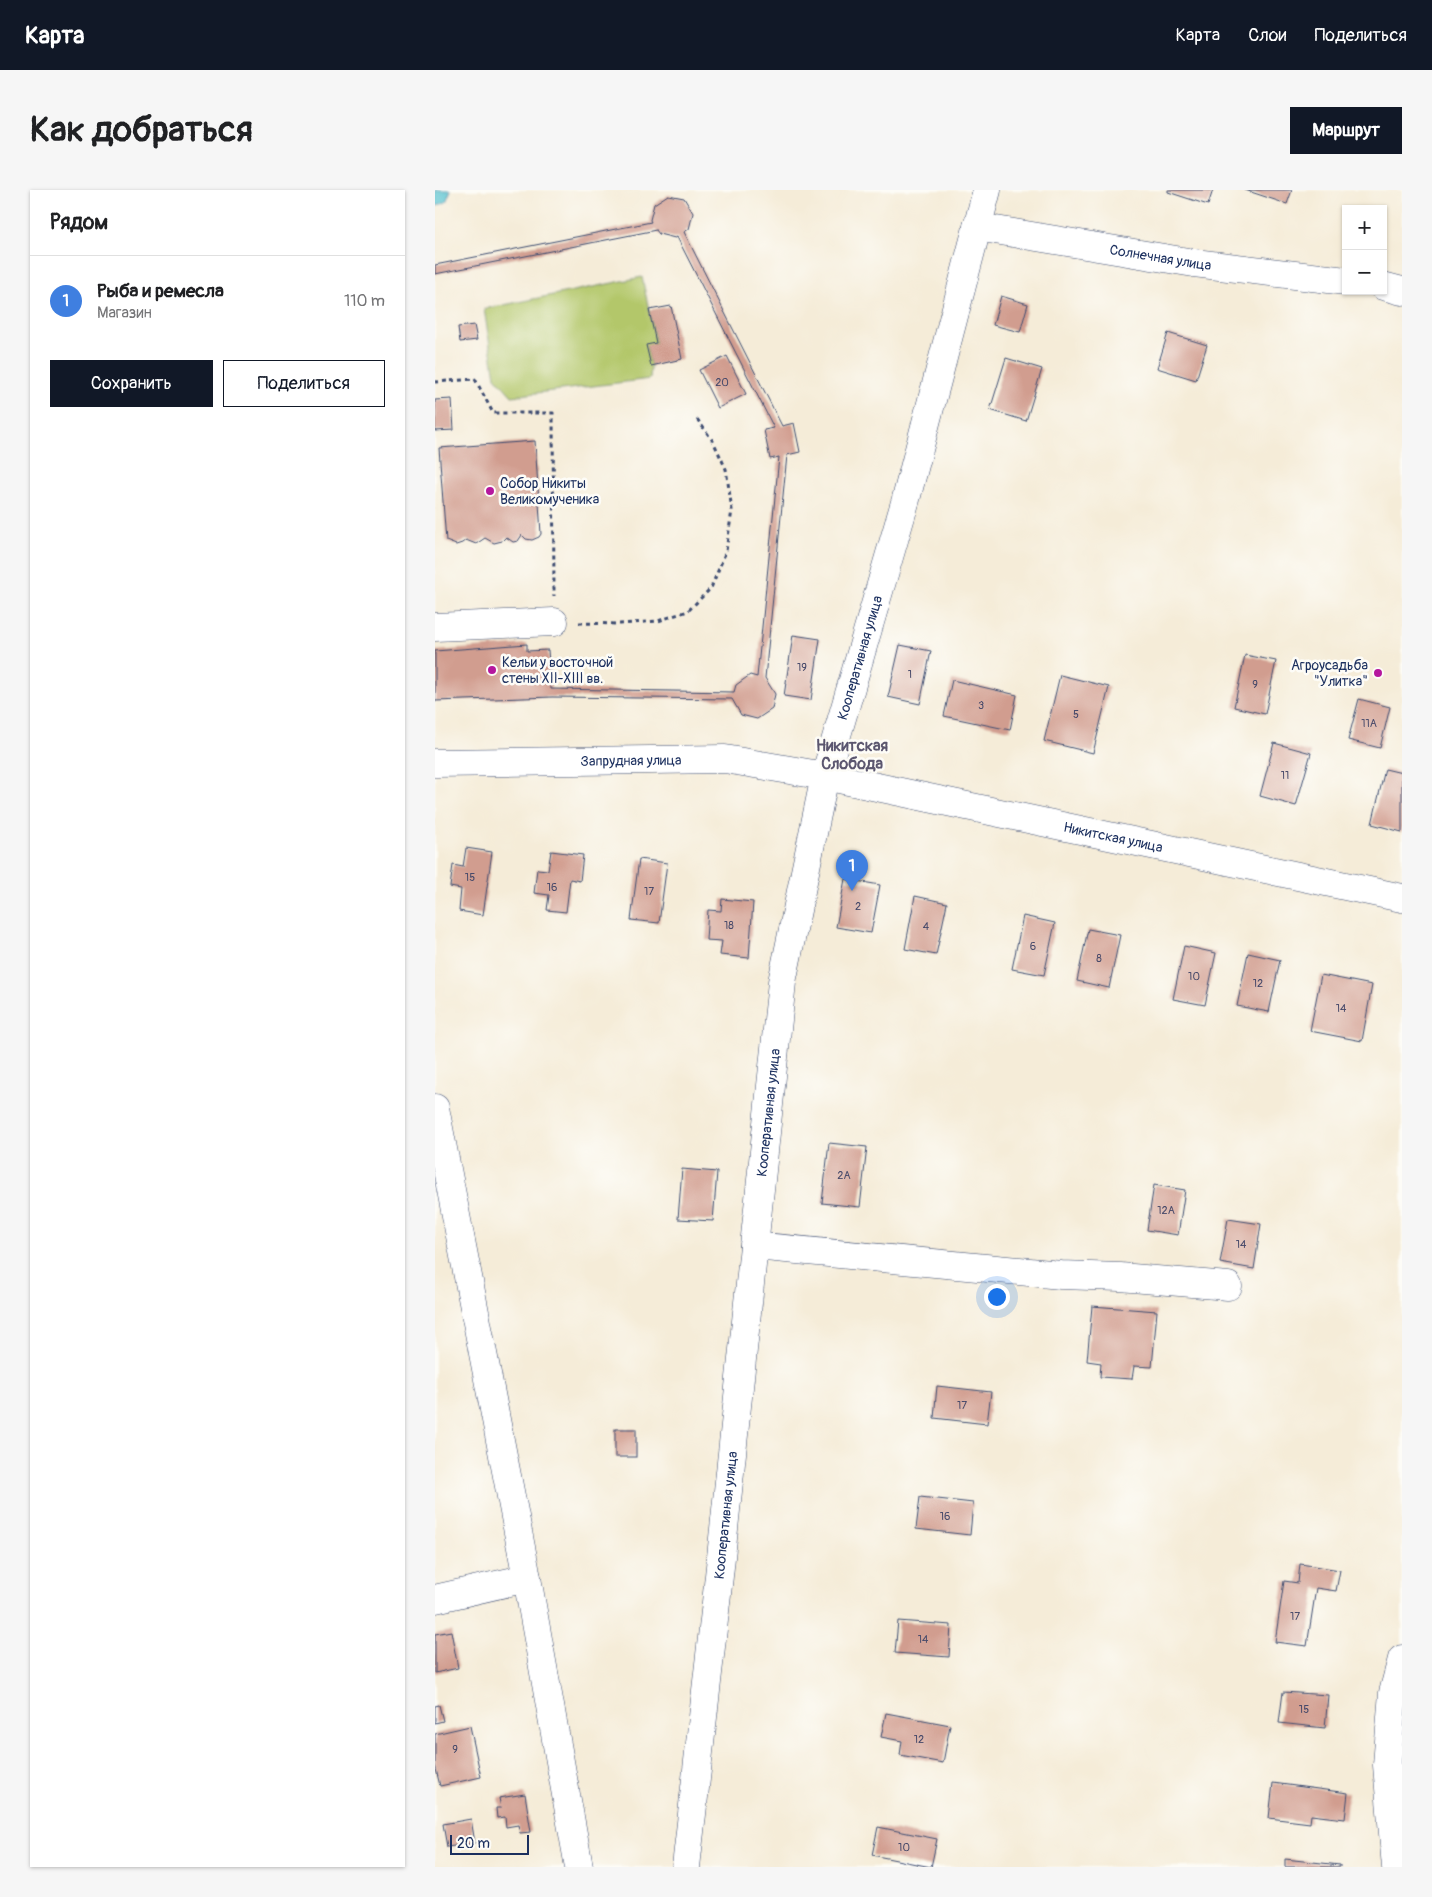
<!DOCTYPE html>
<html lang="ru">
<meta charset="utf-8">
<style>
:root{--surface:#fff;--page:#f6f6f6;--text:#202124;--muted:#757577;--line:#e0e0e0;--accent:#111827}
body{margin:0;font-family:Pangolin,sans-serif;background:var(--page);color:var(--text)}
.controls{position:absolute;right:15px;top:15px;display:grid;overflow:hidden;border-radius:0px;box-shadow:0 1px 4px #0004}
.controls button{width:45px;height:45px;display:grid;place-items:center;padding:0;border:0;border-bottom:1px solid var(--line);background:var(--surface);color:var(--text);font:25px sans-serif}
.scale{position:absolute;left:15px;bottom:12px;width:79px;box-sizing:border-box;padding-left:5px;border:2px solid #1b2f5e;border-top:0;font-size:14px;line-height:18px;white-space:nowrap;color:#1b2f5e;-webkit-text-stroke:4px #fdfcf7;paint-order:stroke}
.you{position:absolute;left:561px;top:1106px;width:18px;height:18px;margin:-12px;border:4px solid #fff;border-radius:50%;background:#1a73e8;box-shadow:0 0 0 8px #1a73e833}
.badge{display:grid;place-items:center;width:32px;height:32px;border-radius:50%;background:var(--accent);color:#fff;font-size:16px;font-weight:700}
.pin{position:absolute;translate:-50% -41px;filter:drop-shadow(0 1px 2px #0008)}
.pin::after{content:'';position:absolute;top:26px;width:18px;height:15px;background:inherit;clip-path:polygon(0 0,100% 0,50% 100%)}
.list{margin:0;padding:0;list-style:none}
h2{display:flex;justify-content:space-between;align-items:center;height:65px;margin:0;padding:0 20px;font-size:21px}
h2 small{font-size:16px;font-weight:400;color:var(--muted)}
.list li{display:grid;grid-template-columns:32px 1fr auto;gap:15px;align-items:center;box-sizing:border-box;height:90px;padding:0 20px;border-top:1px solid var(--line)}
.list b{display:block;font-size:19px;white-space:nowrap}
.list p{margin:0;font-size:16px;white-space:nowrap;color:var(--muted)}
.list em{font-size:16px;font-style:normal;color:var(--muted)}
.actions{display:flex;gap:10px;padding:15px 20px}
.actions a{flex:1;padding:11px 0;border:1px solid var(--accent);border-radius:0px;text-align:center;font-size:18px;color:var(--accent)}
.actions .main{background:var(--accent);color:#fff}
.map{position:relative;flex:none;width:967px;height:1677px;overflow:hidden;border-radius:0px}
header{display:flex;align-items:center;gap:30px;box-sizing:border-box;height:70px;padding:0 25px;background:var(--accent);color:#fff}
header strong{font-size:24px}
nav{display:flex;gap:28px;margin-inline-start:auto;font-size:18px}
.intro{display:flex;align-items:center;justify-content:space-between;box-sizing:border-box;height:120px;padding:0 30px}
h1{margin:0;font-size:35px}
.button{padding:12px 22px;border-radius:0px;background:var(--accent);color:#fff;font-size:18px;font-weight:700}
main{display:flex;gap:30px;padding:0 30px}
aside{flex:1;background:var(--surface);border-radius:0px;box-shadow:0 1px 4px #0004}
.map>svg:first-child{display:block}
.green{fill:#b3c76b;stroke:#677b64}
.water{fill:#55c1cf;stroke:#387896}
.building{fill:#d19d8f}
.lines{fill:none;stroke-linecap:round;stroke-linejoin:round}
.minor-casing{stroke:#3c4b70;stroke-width:29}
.path{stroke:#3c4b70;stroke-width:3;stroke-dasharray:4 4;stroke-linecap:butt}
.minor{stroke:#fff;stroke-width:28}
.poi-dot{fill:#b5179e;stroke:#fdfcf7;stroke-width:2}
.labels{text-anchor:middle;stroke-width:5;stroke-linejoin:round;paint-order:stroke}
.number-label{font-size:11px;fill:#484a6a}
.street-label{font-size:14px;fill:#1b2f5e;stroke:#fdfcf7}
.poi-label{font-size:14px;fill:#1b2f5e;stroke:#fdfcf7;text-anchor:start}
.quarter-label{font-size:16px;font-weight:bold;fill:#5b566f;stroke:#fdfcf7}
</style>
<header>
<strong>Карта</strong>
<nav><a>Карта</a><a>Слои</a><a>Поделиться</a></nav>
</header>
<div class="intro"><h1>Как добраться</h1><a class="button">Маршрут</a></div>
<main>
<aside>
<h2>Рядом<small></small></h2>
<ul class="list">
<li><span class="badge" style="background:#3f7fe0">1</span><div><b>Рыба и ремесла</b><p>Магазин</p></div><em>110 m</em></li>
</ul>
<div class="actions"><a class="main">Сохранить</a><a>Поделиться</a></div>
</aside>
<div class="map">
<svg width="967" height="1677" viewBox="0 0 967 1677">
<rect width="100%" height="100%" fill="#fdfcf7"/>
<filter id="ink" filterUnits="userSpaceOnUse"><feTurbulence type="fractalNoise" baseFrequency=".02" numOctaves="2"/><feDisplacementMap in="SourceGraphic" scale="10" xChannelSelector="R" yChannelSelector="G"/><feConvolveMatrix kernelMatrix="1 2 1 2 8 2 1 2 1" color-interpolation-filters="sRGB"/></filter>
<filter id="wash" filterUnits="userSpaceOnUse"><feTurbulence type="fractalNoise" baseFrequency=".0096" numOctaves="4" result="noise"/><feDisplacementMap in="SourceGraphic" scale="20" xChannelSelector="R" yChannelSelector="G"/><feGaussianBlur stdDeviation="1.12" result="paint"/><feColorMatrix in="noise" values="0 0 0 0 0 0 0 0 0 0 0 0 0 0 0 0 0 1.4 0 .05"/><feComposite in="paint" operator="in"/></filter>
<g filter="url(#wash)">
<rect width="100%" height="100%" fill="#f5ecd8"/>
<path class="green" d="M207 87 221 153 211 156 216 176 215 189 77 206 60 187 49 119Z"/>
<path class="water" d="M0 0H16L11 12 0 17Z"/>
<g id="blocks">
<g class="building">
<path d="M733 0H778L773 15 733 2Z"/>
<path d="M810 0H857L852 14Z"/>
<path d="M233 5 249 8 258 23 254 39 249 42 347 236 359 233 365 262 352 265 330 488 340 504 337 519 322 529 306 525 297 509 117 507 0 511V461L92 454V461L113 460 116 499 299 502 301 495 315 485 322 487 344 267 335 269 329 240 339 238 242 47 240 48 224 44 221 40 0 84V75L216 32 215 30 219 14Z"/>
<path d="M566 106 593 114 585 142 558 135Z"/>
<path d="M236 116 247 169 216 176 211 155 221 153 214 120Z"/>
<path d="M39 135 42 150 25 152 23 137Z"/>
<path d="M733 143 772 155 761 190 722 178Z"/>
<path d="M292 166 311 204 283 218 264 180Z"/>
<path d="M571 168 607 179 591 231 555 220Z"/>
<path d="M17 209 19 240 0 241V210Z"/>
<path d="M100 251 106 344 104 347 97 350 91 349 87 345 83 351 78 352 71 347 67 351 59 353 50 348 41 354 31 350 27 353 21 355 11 351 4 258Z"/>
<path d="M358 445 385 449 376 510 349 506Z"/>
<path d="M465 455 496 461 485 514 453 507Z"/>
<path d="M810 465 841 471 830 524 799 517Z"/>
<path d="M625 485 674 497 658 563 609 551Z"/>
<path d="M517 490 582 505 575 540 509 526Z"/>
<path d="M924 509 955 517 945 558 913 550Z"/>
<path d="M839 553 876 563 861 616 825 606Z"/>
<path d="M950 579 967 583V642L937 634Z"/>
<path d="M31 658 57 662 48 725 24 721 26 699 15 697 18 675 28 677Z"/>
<path d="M116 661 148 665 145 691 135 689 131 722 112 720 114 705 99 703 102 679 113 680Z"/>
<path d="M204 669 232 673 224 733 196 730Z"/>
<path d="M410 689 445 695 436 743 401 737Z"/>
<path d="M480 706 512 713 501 765 470 759Z"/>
<path d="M287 709 318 712 314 768 285 765 287 751 271 750 273 720 286 721Z"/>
<path d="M588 726 620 733 609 785 577 779Z"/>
<path d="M653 739 685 745 674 798 642 791Z"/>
<path d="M749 756 781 763 770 815 738 809Z"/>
<path d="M813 763 845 770 834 822 802 816Z"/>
<path d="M886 785 937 795 927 851 875 841Z"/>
<path d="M394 953 432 957 425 1017 387 1013Z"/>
<path d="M247 979 282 982 278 1031 243 1029Z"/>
<path d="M719 995 750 1000 743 1045 712 1040Z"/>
<path d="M793 1029 826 1034 819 1079 785 1073Z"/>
<path d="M657 1116 722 1121 717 1177 699 1176 697 1189 665 1187 666 1173 652 1171Z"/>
<path d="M502 1196 556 1202 552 1234 499 1228Z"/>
<rect x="180" y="1239" width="21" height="28"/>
<path d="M485 1307 538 1313 535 1345 481 1339Z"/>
<path d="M865 1374 905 1380 901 1401 881 1398 872 1456 840 1452 849 1391 863 1393Z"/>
<path d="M463 1431 516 1435 514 1467 460 1463Z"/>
<path d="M16 1441 23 1478 0 1483V1444Z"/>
<path d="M848 1502 893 1505 890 1538 844 1533Z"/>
<path d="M4 1515 8 1531 0 1533V1516Z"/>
<path d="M451 1523 515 1535 508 1573 465 1565 467 1551 446 1547Z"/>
<path d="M35 1536 46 1587 5 1596 0 1575V1544Z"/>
<path d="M838 1593 913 1603 910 1629 876 1625 875 1633 834 1628Z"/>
<path d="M90 1604 96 1642 85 1643 83 1635 71 1637 70 1627 62 1628 61 1618H66L64 1608Z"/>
<path d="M36 1629 40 1653 12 1657 8 1634Z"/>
<path d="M443 1637 502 1649 496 1677 437 1665Z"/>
<path d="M850 1669 905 1675V1677H850Z"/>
</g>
</g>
</g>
<g filter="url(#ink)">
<use href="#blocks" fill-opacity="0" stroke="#3c4b70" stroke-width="1"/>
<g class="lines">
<g class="minor-casing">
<g id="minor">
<path id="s1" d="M542 37 759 73 911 91"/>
<path d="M948 96 967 101"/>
<path d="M0 437 119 432"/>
<path id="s2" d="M0 573 290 569 390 586 967 708"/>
<path d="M0 918 92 1388 144 1677"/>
<path d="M319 1056 626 1085 685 1087 793 1096"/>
<path d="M0 1409 92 1388"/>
<path id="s3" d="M251 1677 284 1386 347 792 390 586 471 309 552 0"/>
<path d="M961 1677 952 1575 958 1503 967 1469"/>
</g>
</g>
<g class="path">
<path d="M0 192 40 189 58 223H118L119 406"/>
<path d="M144 433 185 434 223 431 253 421 276 398 291 361 297 320 291 279 278 251 262 229"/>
</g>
<use href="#minor" class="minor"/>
</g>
</g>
<g class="poi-dot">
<circle cx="55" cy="301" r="5"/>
<circle cx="57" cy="480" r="5"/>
<circle cx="943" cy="483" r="5"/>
</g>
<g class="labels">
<g class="number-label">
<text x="287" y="196">20</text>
<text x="367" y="481">19</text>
<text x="475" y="488">1</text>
<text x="820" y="498">9</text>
<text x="546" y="519">3</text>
<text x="641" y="528">5</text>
<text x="934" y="537">11А</text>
<text x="850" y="589">11</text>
<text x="35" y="691">15</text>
<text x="117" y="701">16</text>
<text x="214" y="705">17</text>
<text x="423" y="720">2</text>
<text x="294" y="739">18</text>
<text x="491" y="740">4</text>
<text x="598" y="760">6</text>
<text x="664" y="772">8</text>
<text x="759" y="790">10</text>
<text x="823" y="797">12</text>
<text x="906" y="822">14</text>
<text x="409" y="989">2А</text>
<text x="731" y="1024">12А</text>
<text x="806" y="1058">14</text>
<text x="527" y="1219">17</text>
<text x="510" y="1330">16</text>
<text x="860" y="1430">17</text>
<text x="488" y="1453">14</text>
<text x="869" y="1523">15</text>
<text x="484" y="1553">12</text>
<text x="20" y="1563">9</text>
<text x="469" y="1661">10</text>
</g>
<g class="street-label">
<text dy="5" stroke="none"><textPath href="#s1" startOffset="186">Солнечная улица</textPath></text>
<text dy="5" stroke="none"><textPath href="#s3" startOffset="1224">Кооперативная улица</textPath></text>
<text dy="5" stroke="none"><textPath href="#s2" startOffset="196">Запрудная улица</textPath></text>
<text dy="5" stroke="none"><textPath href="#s2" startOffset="686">Никитская улица</textPath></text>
<text dy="5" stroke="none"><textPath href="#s3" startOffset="759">Кооперативная улица</textPath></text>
<text dy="5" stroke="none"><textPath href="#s3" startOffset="354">Кооперативная улица</textPath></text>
</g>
<g class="poi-label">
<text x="65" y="298">Собор Никиты<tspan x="65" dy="16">Великомученика</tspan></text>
<text x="67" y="477">Кельи у восточной<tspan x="67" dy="16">стены XII-XIII вв.</tspan></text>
<text x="933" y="480" text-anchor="end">Агроусадьба<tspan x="933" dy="16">"Улитка"</tspan></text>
</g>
<g class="quarter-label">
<text x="417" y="561">Никитская<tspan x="417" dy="18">Слобода</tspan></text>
</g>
</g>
</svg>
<div class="controls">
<button>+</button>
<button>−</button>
</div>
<div class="scale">20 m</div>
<div class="you"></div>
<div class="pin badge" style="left:417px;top:701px;background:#3f7fe0">1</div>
</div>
</main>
